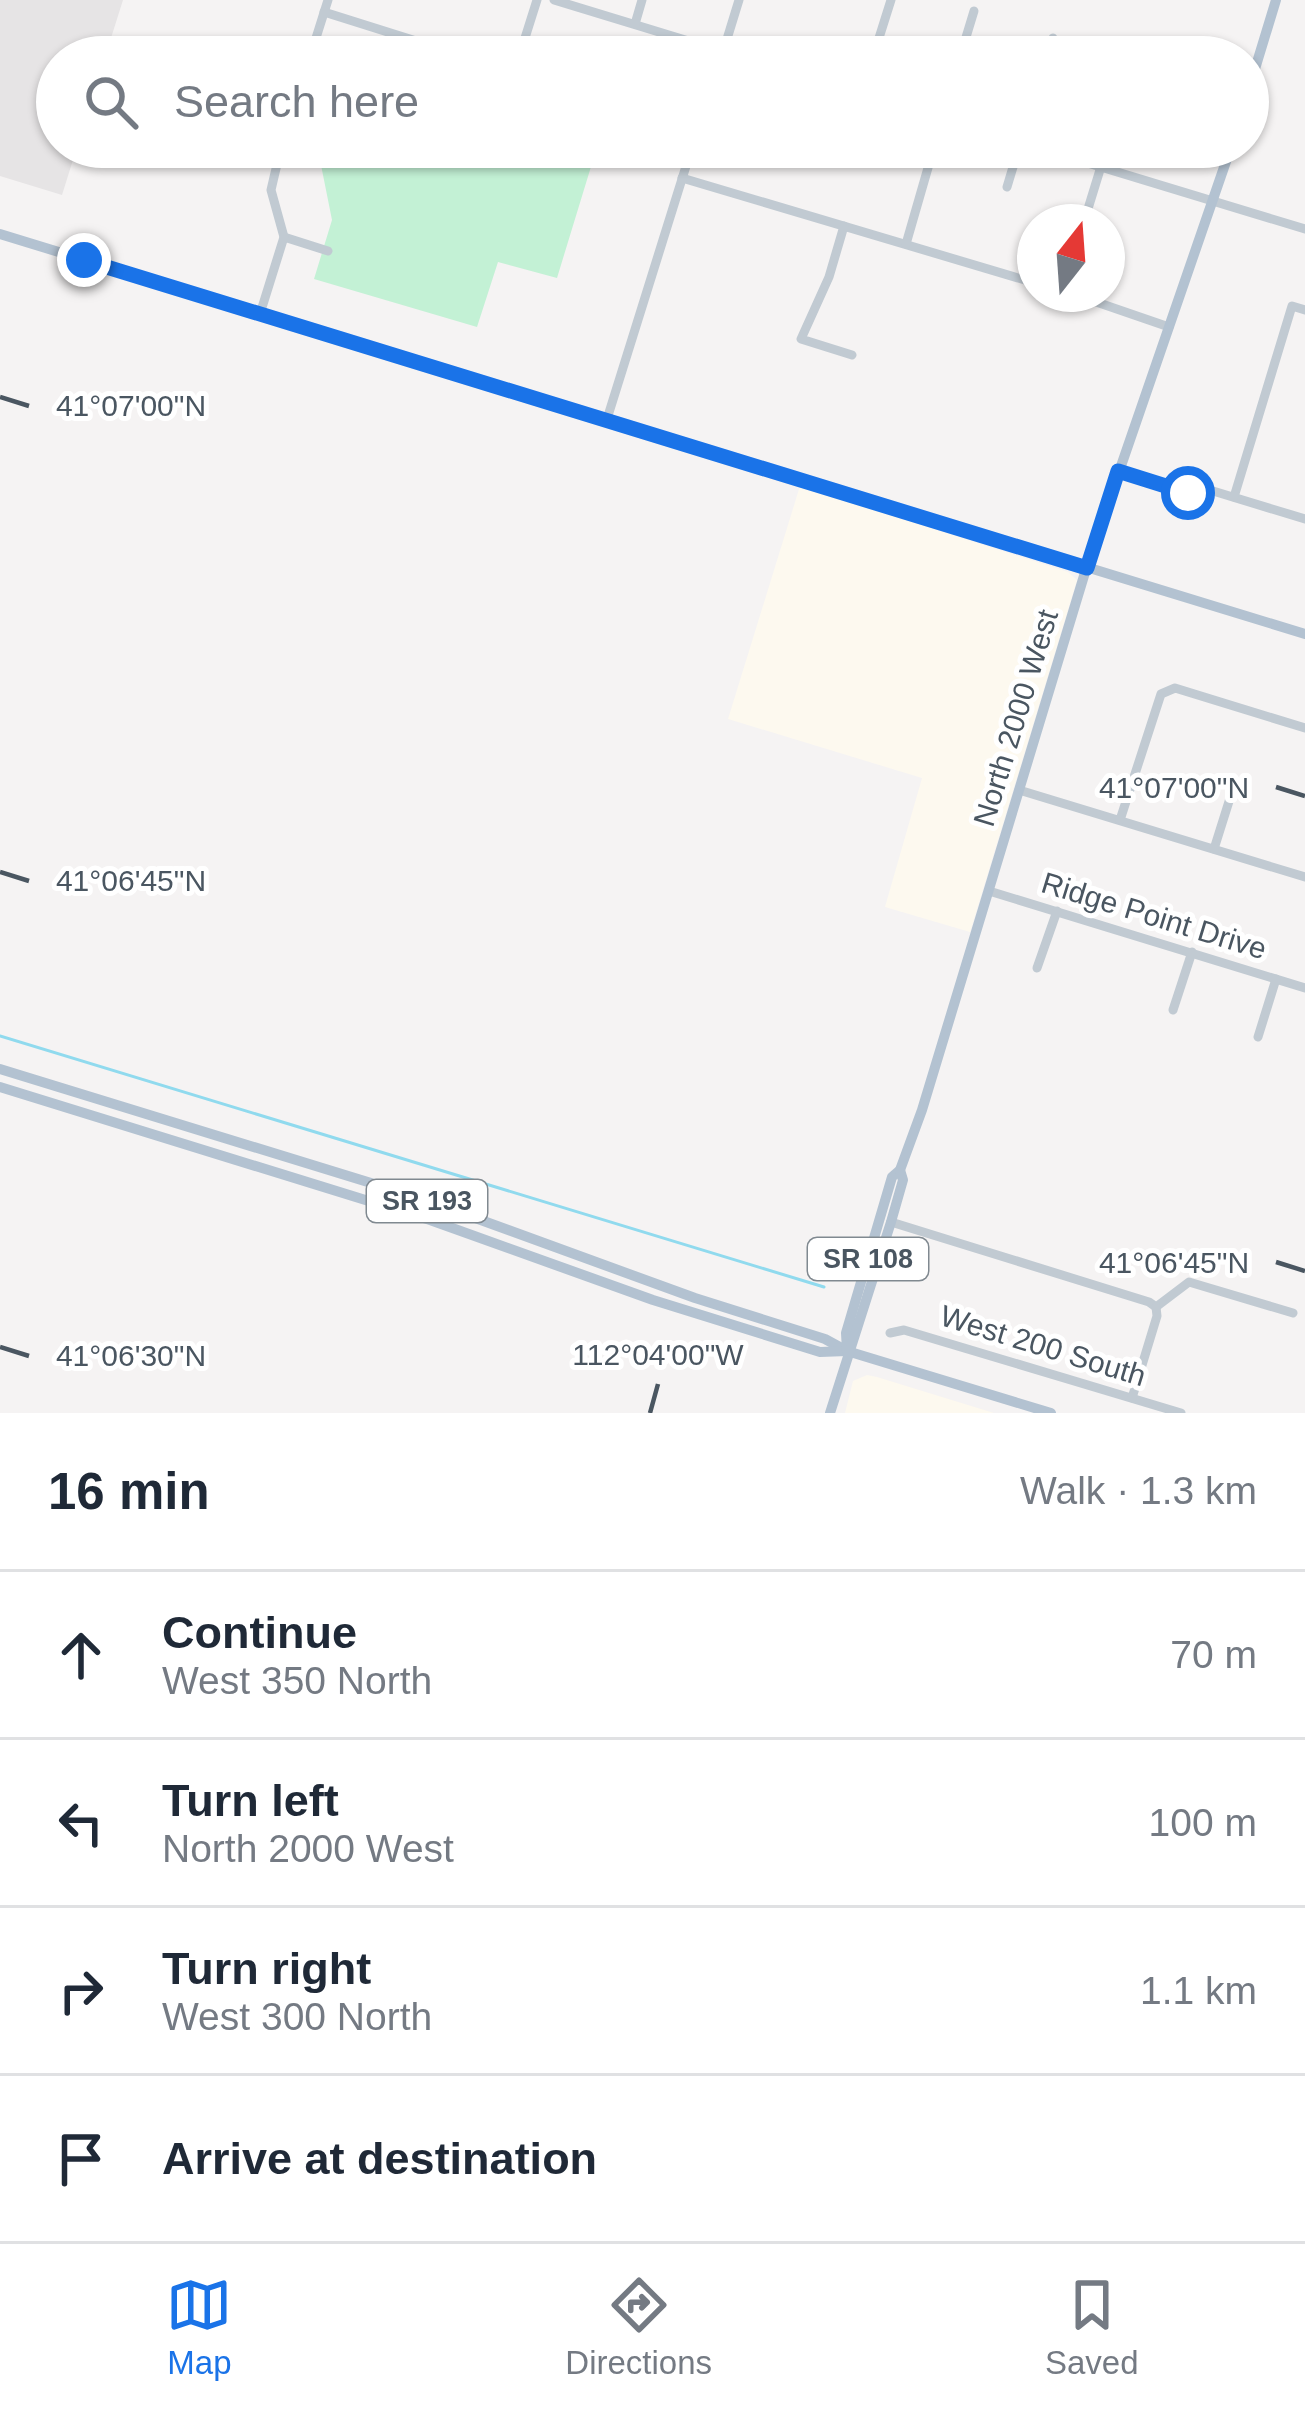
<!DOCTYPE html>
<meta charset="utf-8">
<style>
:root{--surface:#fff;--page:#f6f6f7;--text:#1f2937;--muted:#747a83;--line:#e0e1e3;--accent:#1a73e8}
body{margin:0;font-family:Arial,sans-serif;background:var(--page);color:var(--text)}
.compass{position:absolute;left:1017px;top:204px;width:108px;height:108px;border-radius:50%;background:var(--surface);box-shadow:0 3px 9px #0004;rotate:17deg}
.stop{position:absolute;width:36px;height:36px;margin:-27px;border:9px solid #1a73e8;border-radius:50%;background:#fff}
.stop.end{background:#1a73e8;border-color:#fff;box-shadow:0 3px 12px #0008}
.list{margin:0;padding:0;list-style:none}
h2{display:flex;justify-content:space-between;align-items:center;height:156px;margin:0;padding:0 48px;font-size:51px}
h2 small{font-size:39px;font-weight:400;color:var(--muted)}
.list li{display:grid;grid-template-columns:78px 1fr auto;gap:36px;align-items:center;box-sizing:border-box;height:168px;padding:0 48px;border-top:3px solid var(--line)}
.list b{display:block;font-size:45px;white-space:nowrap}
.list p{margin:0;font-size:39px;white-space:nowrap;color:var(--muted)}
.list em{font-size:39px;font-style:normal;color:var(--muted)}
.icon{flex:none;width:66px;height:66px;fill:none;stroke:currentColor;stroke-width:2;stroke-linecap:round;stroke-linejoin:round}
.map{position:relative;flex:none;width:1305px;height:1413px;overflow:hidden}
.search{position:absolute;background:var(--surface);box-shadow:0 3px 9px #0004;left:36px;right:36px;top:36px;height:132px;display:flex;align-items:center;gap:30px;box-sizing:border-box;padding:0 42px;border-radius:66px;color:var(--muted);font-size:45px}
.sheet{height:828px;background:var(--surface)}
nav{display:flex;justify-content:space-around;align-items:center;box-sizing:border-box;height:168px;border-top:3px solid var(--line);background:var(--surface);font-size:33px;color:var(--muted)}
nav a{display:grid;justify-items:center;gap:6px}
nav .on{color:var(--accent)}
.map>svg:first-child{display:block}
.commercial{fill:#fdf9ef}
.education{fill:#e6e4e5}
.green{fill:#c3f1d5}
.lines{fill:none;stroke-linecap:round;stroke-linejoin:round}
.stream{stroke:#90daee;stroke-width:3}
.minor{stroke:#c1cad2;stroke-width:9}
.major{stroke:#b3c2d1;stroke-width:10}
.route{stroke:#1a73e8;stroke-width:15}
.ticks{fill:none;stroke:#4a5661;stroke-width:4.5}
.labels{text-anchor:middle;stroke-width:10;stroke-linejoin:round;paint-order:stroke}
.shield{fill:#fff;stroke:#808990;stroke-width:3}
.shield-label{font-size:27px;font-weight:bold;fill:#4a5661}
.street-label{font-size:30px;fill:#4a5661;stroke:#fff}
.ticks-label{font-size:30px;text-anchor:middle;fill:#4a5661;stroke:#fff;stroke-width:10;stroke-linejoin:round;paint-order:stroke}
</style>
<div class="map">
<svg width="1305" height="1413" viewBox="0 0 1305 1413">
<rect width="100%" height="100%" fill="#f5f3f3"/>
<g class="commercial">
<path d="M800 486 1068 572 1077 580 970 932 885 907 922 778 728 719Z"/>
<path d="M867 1375 877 1377 994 1413H845L853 1381Z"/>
</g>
<path class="education" d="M0 0H123L105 57H57V147H77L62 195 0 176Z"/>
<path class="green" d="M326 147H597L557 278 498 262 477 327 314 279 332 220 321 165Z"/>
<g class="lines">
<path class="stream" d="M0 1036 824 1287"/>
<g class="minor">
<path d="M554 0 741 57"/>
<path d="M324 12 467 57"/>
<path d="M635 24 642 0"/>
<path d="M723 52 739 0"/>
<path d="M310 57 328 0"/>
<path d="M519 57 537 0"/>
<path d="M873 57 891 0"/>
<path d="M960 57 974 11"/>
<path d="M1047 57 1053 38"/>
<path d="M1035 147 1305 229"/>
<path d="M682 178 1035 283"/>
<path d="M1007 187 1019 147"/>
<path d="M1087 212 1107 147"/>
<path d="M844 226 829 277 801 339 852 355"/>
<path d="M284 237 328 251"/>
<path d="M906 244 934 147"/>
<path d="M1073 294 1169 327"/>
<path d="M260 314 284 237 271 190 281 147"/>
<path d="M607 419 692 147"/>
<path d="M1118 471 1188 493 1213 491 1305 519"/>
<path d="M1234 497 1292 306 1305 310"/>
<path d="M1019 790 1305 877"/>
<path d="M1120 820 1161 694 1175 688 1305 728"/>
<path d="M1214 849 1231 795"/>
<path d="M989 891 1305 988"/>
<path d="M1037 968 1057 911"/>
<path d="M1173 1010 1192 952"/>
<path d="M1258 1037 1276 979"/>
<path d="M891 1222 1149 1302 1156 1307"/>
<path d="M1156 1307 1189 1282 1293 1313"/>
<path d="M890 1333 904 1330 1181 1413"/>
<path d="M1132 1398 1157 1316 1156 1307"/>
</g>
<g class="major">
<path d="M1248 92 1276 0"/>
<path d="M0 234 1305 634"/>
<path d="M0 1069 423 1199 695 1298 825 1339 847 1351 1051 1413"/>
<path d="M0 1087 430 1220 653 1300 820 1352 847 1351"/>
<path d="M847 1351 846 1333 892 1177 900 1170 922 1110 1090 556 1231 147"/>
<path d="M830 1413 891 1222 903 1180 900 1170"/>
</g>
</g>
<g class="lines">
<path class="route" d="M84 260 1087 568 1118 471 1188 493"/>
</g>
<path class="ticks" d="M0 397 29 406M1276 787 1305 796M0 872 29 881M1276 1262 1305 1271M0 1347 29 1356M650 1413 658 1384"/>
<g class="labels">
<g class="shield">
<rect x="367" y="1180" width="120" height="42" rx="9"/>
<rect x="808" y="1238" width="120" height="42" rx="9"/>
</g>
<g class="shield-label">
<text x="427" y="1210">SR 193</text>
<text x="868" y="1268">SR 108</text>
</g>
<g class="street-label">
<text transform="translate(1016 718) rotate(-73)" y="10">North 2000 West</text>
<text transform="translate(1154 916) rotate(17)" y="10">Ridge Point Drive</text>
<text transform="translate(1043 1346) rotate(17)" y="10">West 200 South</text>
</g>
</g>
<g class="ticks-label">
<text x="131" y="416">41°07'00"N</text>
<text x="1174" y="798">41°07'00"N</text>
<text x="131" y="891">41°06'45"N</text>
<text x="1174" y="1273">41°06'45"N</text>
<text x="658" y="1365">112°04'00"W</text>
<text x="131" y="1366">41°06'30"N</text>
</g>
</svg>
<svg class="compass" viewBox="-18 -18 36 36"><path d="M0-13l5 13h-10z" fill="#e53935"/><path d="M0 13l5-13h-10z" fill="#747a83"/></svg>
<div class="stop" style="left:1188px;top:493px"></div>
<div class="stop end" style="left:84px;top:260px"></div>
<div class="search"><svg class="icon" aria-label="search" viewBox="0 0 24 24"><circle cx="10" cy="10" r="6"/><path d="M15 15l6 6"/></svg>Search here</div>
</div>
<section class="sheet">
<h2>16 min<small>Walk · 1.3 km</small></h2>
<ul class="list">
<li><svg class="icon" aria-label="ahead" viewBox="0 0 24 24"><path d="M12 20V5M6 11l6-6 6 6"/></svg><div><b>Continue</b><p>West 350 North</p></div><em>70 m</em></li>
<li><svg class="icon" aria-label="left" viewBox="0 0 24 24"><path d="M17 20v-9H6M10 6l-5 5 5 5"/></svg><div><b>Turn left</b><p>North 2000 West</p></div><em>100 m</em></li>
<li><svg class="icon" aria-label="right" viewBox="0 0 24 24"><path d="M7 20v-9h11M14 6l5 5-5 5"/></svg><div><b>Turn right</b><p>West 300 North</p></div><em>1.1 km</em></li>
<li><svg class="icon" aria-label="arrive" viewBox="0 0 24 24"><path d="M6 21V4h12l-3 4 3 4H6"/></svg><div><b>Arrive at destination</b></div></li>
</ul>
</section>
<nav>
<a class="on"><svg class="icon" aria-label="map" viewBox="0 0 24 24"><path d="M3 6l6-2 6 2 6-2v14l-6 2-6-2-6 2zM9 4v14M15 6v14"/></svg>Map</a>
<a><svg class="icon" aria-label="directions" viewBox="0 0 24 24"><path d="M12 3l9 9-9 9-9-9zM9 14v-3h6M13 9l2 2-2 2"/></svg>Directions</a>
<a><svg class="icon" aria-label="saved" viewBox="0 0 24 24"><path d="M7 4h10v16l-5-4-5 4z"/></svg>Saved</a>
</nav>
